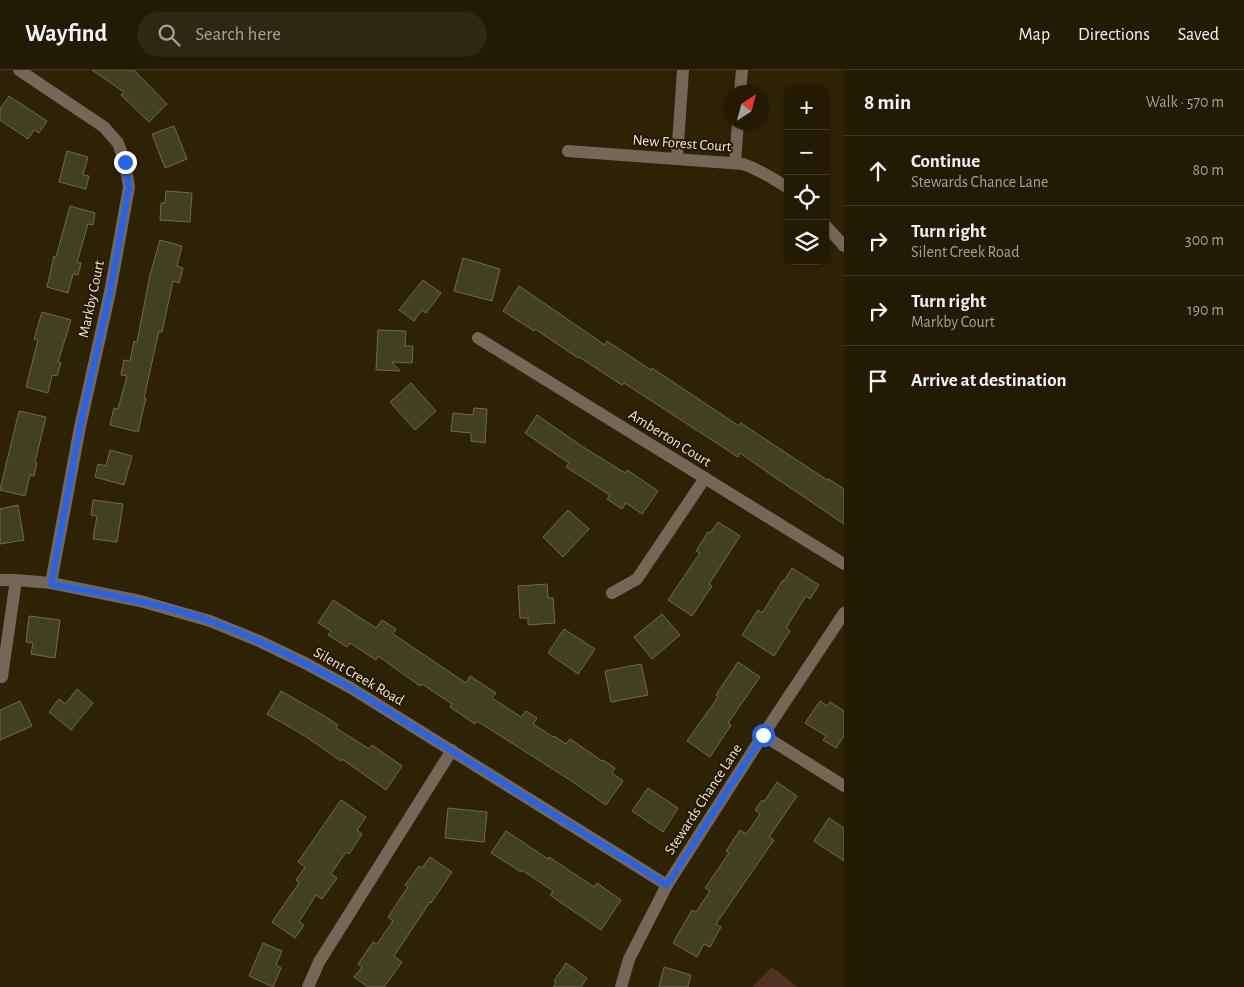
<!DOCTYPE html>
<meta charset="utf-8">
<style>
:root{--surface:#221a03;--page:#2e2712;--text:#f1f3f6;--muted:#a2a19a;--line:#3f3825}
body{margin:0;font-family:"Alegreya Sans",sans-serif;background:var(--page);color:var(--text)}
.controls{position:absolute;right:15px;top:15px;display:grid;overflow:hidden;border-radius:10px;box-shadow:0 1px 4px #0004}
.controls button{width:45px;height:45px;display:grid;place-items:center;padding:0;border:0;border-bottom:1px solid var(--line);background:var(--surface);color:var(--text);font:25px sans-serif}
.compass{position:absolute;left:724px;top:15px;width:45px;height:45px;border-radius:50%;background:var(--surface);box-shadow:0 1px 4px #0004;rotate:36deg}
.stop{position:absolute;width:15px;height:15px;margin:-11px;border:4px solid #2563eb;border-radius:50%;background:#fff}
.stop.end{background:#2563eb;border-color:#fff;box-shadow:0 1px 5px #0008}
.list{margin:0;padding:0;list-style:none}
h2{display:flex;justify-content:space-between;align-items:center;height:65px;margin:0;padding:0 20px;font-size:21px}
h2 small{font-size:16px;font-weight:400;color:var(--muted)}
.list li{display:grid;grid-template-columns:32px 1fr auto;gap:15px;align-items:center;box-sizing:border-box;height:70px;padding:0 20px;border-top:1px solid var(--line)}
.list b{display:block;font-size:19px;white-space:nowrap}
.list p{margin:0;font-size:16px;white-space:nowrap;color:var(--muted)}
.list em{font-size:16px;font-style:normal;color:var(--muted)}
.icon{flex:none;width:28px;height:28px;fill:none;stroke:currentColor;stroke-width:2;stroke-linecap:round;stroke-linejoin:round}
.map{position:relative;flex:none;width:844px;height:917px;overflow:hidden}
header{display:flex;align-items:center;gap:30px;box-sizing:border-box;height:70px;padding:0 25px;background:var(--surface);border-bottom:1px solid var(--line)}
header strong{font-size:24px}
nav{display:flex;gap:28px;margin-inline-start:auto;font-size:18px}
.search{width:350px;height:45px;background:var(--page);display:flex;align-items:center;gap:12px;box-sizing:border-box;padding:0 18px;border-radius:28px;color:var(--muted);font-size:19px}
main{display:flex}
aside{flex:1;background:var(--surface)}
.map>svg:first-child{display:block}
.green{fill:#4f3023}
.building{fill:#414022;stroke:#6c6c4b}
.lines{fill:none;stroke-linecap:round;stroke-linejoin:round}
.minor{stroke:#756658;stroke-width:12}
.route{stroke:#2563eb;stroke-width:6}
.labels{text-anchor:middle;stroke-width:4;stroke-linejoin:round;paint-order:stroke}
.street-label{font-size:15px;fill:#efe7d6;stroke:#241800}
</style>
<header>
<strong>Wayfind</strong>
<div class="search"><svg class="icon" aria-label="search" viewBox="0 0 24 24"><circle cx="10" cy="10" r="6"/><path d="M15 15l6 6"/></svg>Search here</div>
<nav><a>Map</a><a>Directions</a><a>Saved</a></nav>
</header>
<main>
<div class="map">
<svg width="844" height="917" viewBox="0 0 844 917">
<rect width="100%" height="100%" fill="#2e2204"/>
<path class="green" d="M772 897 798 917H752Z"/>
<g class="building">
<path d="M92 0H134L167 34 149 52 121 25 124 22Z"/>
<path d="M9 26 47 51 39 63 34 60 28 69 0 50V39Z"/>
<path d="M174 56 187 89 165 98 152 64Z"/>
<path d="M67 81 88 87 83 105 89 106 86 119 59 112Z"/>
<path d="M166 121 192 123 190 152 160 150 161 133H165Z"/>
<path d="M70 136 95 143 93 155 88 154 77 192 81 193 78 205 73 204 68 223 47 217 54 186 56 187Z"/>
<path d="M160 170 182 176 177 196 183 198 179 213 173 211 162 262 159 261 144 328H146L138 362 110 355 114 338 118 339 127 306 121 305 124 290 130 291 134 271 137 272 150 205Z"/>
<path d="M463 188 500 199 492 231 454 221Z"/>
<path d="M423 210 441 223 426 243 422 240 414 251 399 240Z"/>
<path d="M519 216 605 275 607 271 651 300 652 298 739 356 741 353 827 410 829 409 844 419V454L770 404 740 383 738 387 624 313 622 315 579 287 578 288 535 259 534 261 503 241Z"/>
<path d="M42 242 71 250 58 292 61 293 57 306 52 305 48 323 26 317 38 270 34 269Z"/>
<path d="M378 260 406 261 405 276H413L412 293 392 292 400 301 376 300Z"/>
<path d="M411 313 436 341 415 360 390 332Z"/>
<path d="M474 338 487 339 485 373 471 371V363L451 361 453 343 473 345Z"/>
<path d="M19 341 46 347 35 392 37 393 34 406 30 405 25 426 0 420Z"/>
<path d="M537 345 580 375 625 403 627 400 658 421 642 444 626 433 622 439 607 429 610 425 566 397 569 393 525 363Z"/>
<path d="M110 380 132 386 124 415 95 407 98 394 106 396Z"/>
<path d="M93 430 123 434 117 472 93 469 97 446 91 445Z"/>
<path d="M18 435 24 470 0 474V439Z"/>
<path d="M568 440 589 459 563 487 543 467Z"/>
<path d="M718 452 740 466 709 514 712 516 692 546 668 530 700 483 696 481 708 462 710 463Z"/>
<path d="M792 498 819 515 810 529 806 526 786 558 790 561 774 586 742 565 758 540 762 543 783 510 784 511Z"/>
<path d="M547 514 548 528H553L555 553 528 555V548H520L518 516Z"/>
<path d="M333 530 376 558 382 550 396 559 393 564 466 613 470 606 496 623 492 628 521 647 526 641 537 648 533 654 553 667 554 666 566 674 570 669 602 691 603 690 615 698 612 703 623 711 606 735 570 710 477 651 475 654 450 637 452 634 422 614 420 616 378 586 376 590 350 573 347 577 328 565 331 561 318 553Z"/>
<path d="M662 544 680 565 652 589 634 567Z"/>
<path d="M29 546 60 550 55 588 31 584 33 573 26 572Z"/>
<path d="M564 559 595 579 578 604 548 583Z"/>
<path d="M738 592 760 607 728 653 731 655 710 687 687 671 718 627 716 625Z"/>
<path d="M641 594 648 625 611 632 605 601Z"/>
<path d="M77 619 93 633 71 660 49 642 59 629 65 634Z"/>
<path d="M281 621 326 647 338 655 336 658 369 679 372 675 402 696 386 720 342 689 341 691 305 666 267 644Z"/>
<path d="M20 631 32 656 0 670V640Z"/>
<path d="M820 631 827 636 830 632 844 641V666L836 678 823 670 826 666 805 653Z"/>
<path d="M777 712 797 726 769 767 774 770 716 854 721 857 710 877 704 874 697 887 673 873 692 840 696 842 710 821 705 818 729 783 726 781 740 760 746 764 760 744 755 740 762 730 764 732Z"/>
<path d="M648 718 678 738 663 762 632 741Z"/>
<path d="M341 730 366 747 357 760 362 764 349 784 346 782 331 804 337 808 322 829 316 825 299 852 304 855 295 868 272 852 299 813 296 810 305 797 298 792Z"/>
<path d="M448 738 487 742 484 772 445 768Z"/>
<path d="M829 748 844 758V791L814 771Z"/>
<path d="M506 761 548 789 549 787 594 817 597 813 621 830 601 860 550 825 553 821 522 800 521 802 491 783Z"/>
<path d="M430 787 452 802 431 833 430 832 394 886 402 892 384 917H368L354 907 362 897 358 894 373 872 377 874 393 851 388 847 408 817 405 815 419 796 422 798Z"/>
<path d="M263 873 282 881 276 895 281 898 273 917 249 906Z"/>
<path d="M566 893 587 908 581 917H553L556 913 554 911Z"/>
<path d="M664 897 691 905 688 917H659Z"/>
</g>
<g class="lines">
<g class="minor">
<path d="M19 0 104 57 118 73 125 93 129 117 110 222 80 357 51 513"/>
<path d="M740 22 742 0"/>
<path d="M568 81 743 94C760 100 773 108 788 118"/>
<path d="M677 88 683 0"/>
<path d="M735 93 738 52"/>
<path d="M825 155 844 176"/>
<path d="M478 268 844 494"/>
<path d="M0 510H16L51 513 140 531 210 551 259 571 305 593 351 618 667 815"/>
<path d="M612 523 637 509 705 408"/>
<path d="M2 607 16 510"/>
<path d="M763 665 844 716"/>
<path d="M308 917 319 892 452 680"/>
<path d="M621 917 629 889 667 815 763 665 844 543"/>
</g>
</g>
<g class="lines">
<path class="route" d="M125 92 129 117 110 222 80 357 51 514C105 524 159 533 210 551 260 569 306 593 351 618L667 815 763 665"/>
</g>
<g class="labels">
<g class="street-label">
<text transform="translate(682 73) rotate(4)" y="5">New Forest Court</text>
<text transform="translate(91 229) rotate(-78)" y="5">Markby Court</text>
<text transform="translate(670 368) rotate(32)" y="5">Amberton Court</text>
<text transform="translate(359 606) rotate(30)" y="5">Silent Creek Road</text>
<text transform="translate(703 729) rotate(-57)" y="5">Stewards Chance Lane</text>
</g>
</g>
</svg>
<div class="controls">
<button>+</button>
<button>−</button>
<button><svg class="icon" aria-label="locate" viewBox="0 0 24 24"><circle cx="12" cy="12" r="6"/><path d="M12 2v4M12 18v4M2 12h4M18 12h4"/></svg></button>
<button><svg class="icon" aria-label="layers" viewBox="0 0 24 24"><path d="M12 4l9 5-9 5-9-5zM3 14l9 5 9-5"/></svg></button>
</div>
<svg class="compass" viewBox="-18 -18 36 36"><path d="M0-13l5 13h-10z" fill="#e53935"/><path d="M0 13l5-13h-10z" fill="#a2a19a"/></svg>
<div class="stop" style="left:763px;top:665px"></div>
<div class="stop end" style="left:125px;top:92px"></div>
</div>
<aside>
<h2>8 min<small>Walk · 570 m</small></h2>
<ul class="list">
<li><svg class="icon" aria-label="ahead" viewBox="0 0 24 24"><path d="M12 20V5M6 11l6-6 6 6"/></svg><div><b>Continue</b><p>Stewards Chance Lane</p></div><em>80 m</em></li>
<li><svg class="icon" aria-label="right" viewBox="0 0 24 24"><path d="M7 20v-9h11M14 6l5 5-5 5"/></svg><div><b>Turn right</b><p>Silent Creek Road</p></div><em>300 m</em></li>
<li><svg class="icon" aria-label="right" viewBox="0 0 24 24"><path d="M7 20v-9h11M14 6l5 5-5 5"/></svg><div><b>Turn right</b><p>Markby Court</p></div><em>190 m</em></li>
<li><svg class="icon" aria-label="arrive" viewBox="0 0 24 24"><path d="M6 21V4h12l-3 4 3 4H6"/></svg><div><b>Arrive at destination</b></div></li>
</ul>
</aside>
</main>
